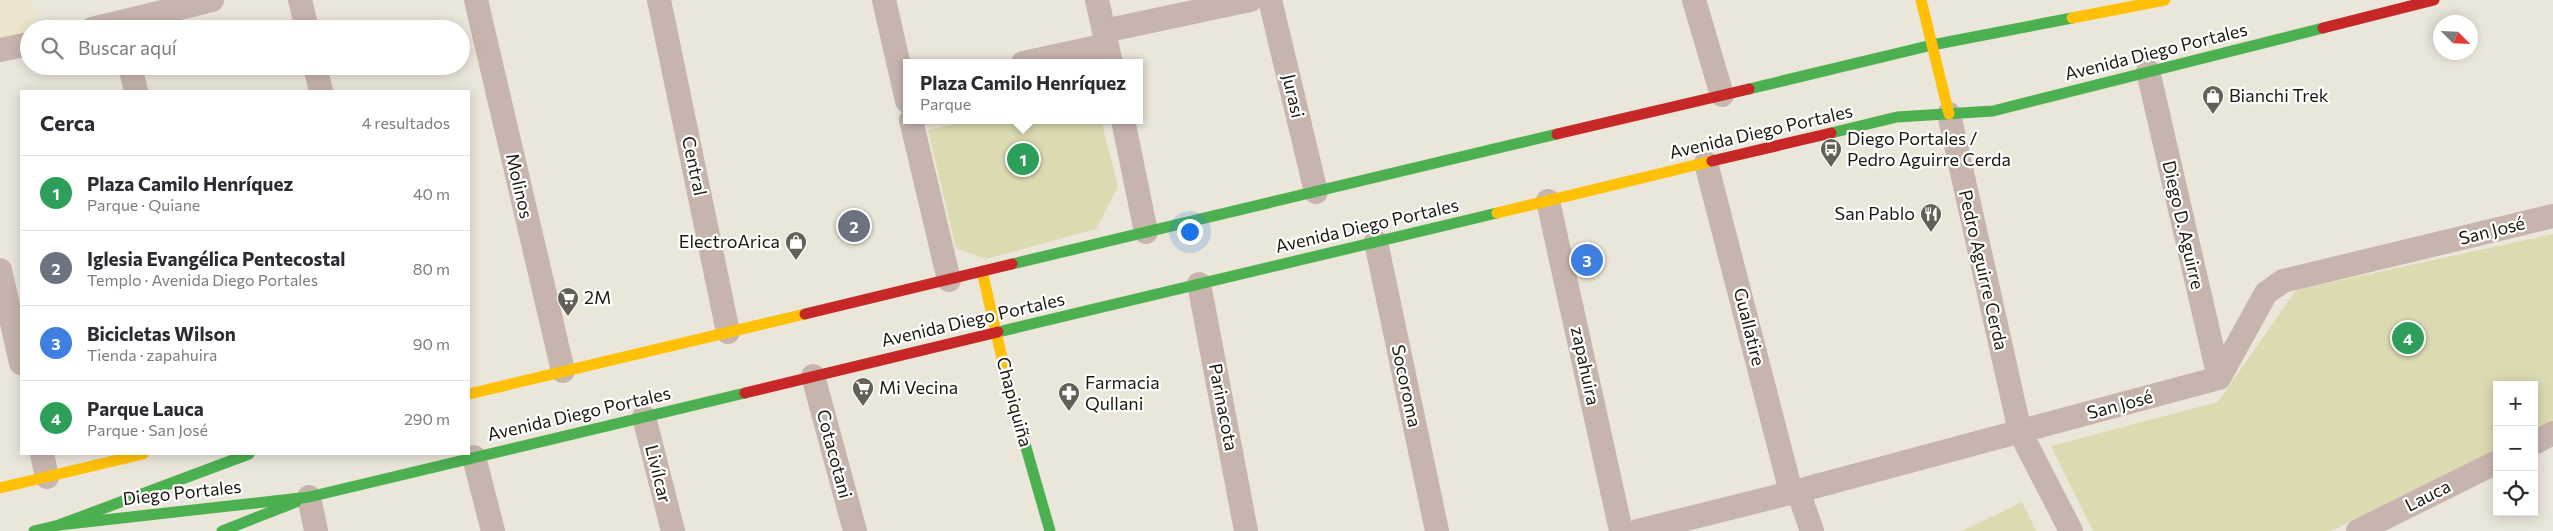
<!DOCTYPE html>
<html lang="es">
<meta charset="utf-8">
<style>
:root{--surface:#fff;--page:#f7f7f7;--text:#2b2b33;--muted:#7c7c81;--line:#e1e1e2;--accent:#1a73e8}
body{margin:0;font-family:Commissioner,sans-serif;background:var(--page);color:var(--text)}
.controls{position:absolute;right:15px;bottom:15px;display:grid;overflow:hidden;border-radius:0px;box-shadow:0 2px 12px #0003}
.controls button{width:45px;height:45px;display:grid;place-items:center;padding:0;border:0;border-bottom:1px solid var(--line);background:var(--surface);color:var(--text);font:25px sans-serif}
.compass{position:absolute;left:2433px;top:15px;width:45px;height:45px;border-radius:50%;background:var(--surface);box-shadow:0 2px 12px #0003;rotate:114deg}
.you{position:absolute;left:1189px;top:231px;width:18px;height:18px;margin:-12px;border:4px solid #fff;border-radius:50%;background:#1a73e8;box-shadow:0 0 0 8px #1a73e833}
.badge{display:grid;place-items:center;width:32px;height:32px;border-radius:50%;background:var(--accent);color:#fff;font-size:16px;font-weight:700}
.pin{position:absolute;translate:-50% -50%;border:2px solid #fff;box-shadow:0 1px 5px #0006}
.popup{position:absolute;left:903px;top:59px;width:240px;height:65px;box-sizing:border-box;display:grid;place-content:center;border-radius:0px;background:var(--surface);filter:drop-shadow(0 1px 4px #0005);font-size:16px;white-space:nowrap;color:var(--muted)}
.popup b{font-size:19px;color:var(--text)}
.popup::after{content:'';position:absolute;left:50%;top:100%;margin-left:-10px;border:10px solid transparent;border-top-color:var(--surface)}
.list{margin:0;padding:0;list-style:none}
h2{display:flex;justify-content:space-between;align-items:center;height:65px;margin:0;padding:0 20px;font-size:21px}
h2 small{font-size:16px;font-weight:400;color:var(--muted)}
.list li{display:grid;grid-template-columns:32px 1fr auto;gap:15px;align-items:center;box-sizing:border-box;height:75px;padding:0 20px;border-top:1px solid var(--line)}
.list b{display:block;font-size:19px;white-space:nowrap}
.list p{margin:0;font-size:16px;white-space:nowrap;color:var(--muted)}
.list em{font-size:16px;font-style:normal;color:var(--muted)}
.icon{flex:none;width:28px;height:28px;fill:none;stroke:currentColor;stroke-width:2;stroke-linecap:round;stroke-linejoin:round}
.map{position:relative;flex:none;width:2553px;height:531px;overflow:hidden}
.search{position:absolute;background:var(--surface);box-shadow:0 2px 12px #0003;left:20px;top:20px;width:450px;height:55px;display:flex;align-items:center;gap:12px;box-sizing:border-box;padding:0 18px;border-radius:28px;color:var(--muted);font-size:19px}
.panel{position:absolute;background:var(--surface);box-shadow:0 2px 12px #0003;left:20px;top:90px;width:450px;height:365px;border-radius:0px}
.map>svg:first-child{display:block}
.built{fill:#ede4cd}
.green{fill:#dbdab1}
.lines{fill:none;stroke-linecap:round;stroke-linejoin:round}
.street{stroke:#c7b5ad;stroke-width:24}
.fast{stroke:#4caf50;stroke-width:11}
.slow{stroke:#ffc107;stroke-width:11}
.jam{stroke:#c62828;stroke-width:11}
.labels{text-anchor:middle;stroke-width:4.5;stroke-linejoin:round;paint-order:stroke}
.street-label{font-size:18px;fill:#1b1810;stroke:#fff}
.poi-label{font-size:18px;fill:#1b1810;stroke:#fff;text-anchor:start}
</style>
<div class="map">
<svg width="2553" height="531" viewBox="0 0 2553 531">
<rect width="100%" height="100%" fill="#ebe6da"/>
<path class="built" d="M0 0H32L38 29H29V35L0 40Z"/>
<g class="green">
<path d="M974 120H1101L1118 187 1096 229 986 259 956 248 928 130Z"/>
<path d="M2553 234V421L2534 430V385H2497V449L2331 531H2093L2051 446 2218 402 2296 290Z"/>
<path d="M2022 502 2036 531H1962Z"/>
</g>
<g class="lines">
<g class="street">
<path d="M300 0 307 29"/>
<path d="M476 0 563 371"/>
<path d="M659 0 728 332"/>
<path d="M884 0 907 101"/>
<path d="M1097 0 1111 63"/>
<path d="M1270 0 1316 192"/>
<path d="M1694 0 1722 95"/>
<path d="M92 29 212 0"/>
<path d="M1104 31 1250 0"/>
<path d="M0 50 29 44"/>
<path d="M1023 63 1107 45"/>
<path d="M130 66 136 91"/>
<path d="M315 66 321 91"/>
<path d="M2148 71 2219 378"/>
<path d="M1949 114 2020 432 2071 531"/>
<path d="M911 120 949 280"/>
<path d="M1123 120 1146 232"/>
<path d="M1706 163 1791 492"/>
<path d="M1548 201 1621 531"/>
<path d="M1376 242 1437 531"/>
<path d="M0 270 21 363"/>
<path d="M1199 284 1246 531"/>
<path d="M813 376 855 531"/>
<path d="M644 417 673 531"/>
<path d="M2534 443 2553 433"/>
<path d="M42 454 47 477"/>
<path d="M474 457 493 531"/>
<path d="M1798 491 1812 531"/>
<path d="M309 497 316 531"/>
<path d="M1638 531 1798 491 2219 378 2266 293 2283 281 2553 216"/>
<path d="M2358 531 2497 462"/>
</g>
<g class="fast">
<path d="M1749 89 1932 45 2072 18"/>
<path d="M1831 133 1897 117 1993 111 2323 28"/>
<path d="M1012 264 1557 134"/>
<path d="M998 332 1497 213"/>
<path d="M1023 437 1050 531"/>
<path d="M59 525 309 497 745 393"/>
<path d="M34 531 59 525 249 454"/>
<path d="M222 531 296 502"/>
</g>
<g class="slow">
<path d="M1921 0 1949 114"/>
<path d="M2072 18 2165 0"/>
<path d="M1497 213 1712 161"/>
<path d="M982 271 1007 380 1023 437"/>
<path d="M469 394 805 314"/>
<path d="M0 488 143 454"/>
</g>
<g class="jam">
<path d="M2323 28 2434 0"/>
<path d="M1557 134 1749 89"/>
<path d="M1712 161 1831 133"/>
<path d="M805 314 1012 264"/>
<path d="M745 393 998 332"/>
</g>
</g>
<defs>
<g id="shop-pin" transform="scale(1.125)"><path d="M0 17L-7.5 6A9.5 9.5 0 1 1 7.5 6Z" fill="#646057" stroke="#fff"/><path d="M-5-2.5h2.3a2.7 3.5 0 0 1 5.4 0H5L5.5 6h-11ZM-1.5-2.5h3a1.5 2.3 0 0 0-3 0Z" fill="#fff"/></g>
<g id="bus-pin" transform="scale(1.125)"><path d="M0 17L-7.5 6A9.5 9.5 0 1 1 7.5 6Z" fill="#646057" stroke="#fff"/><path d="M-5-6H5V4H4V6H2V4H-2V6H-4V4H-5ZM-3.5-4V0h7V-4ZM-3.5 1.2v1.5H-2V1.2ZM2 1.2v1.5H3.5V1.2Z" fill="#fff"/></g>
<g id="restaurant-pin" transform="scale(1.125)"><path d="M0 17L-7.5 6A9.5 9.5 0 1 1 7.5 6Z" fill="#646057" stroke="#fff"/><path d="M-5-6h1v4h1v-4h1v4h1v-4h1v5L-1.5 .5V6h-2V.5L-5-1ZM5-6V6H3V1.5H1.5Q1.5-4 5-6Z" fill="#fff"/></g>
<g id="supermarket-pin" transform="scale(1.125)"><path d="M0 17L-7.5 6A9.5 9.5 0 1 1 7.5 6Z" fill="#646057" stroke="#fff"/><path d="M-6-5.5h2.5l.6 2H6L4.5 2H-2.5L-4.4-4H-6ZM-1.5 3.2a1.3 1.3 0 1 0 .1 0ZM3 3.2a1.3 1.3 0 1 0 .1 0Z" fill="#fff"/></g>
<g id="pharmacy-pin" transform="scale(1.125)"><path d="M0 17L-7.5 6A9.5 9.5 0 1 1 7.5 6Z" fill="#646057" stroke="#fff"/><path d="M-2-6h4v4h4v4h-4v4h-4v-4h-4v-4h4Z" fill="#fff"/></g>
</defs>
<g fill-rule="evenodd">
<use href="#shop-pin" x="2213" y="96"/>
<use href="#bus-pin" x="1831" y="149"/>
<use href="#restaurant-pin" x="1931" y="214"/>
<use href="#shop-pin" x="796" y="242"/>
<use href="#supermarket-pin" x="568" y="298"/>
<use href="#supermarket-pin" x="863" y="388"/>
<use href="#pharmacy-pin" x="1069" y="393"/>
</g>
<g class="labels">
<g class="street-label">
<text transform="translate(2156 52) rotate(-14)" y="6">Avenida Diego Portales</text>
<text transform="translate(1293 96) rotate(77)" y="6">Jurasi</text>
<text transform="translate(1761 132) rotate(-13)" y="6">Avenida Diego Portales</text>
<text transform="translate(694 166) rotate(78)" y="6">Central</text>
<text transform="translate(519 186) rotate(77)" y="6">Molinos</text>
<text transform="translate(2183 225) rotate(77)" y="6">Diego D. Aguirre</text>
<text transform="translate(1367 226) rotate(-13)" y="6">Avenida Diego Portales</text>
<text transform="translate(2492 231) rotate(-14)" y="6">San José</text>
<text transform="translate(1983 270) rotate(77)" y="6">Pedro Aguirre Cerda</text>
<text transform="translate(973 320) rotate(-13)" y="6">Avenida Diego Portales</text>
<text transform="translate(1749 327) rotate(76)" y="6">Guallatire</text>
<text transform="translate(1585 366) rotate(78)" y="6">zapahuira</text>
<text transform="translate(1406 386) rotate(78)" y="6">Socoroma</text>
<text transform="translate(1014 402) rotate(75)" y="6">Chapiquiña</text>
<text transform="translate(2120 405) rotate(-15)" y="6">San José</text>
<text transform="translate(1223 407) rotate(79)" y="6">Parinacota</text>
<text transform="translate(579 414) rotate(-13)" y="6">Avenida Diego Portales</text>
<text transform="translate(834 454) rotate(75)" y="6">Cotacotani</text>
<text transform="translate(658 474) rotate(76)" y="6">Livílcar</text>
<text transform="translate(182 493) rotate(-6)" y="6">Diego Portales</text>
<text transform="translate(2428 496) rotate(-27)" y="6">Lauca</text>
</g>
<g class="poi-label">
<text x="2229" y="102">Bianchi Trek</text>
<text x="1847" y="145">Diego Portales /<tspan x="1847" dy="21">Pedro Aguirre Cerda</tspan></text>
<text x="1915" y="220" text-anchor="end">San Pablo</text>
<text x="780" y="248" text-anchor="end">ElectroArica</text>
<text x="584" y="304">2M</text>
<text x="1085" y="389">Farmacia<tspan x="1085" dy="21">Qullani</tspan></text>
<text x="879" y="394">Mi Vecina</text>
</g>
</g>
</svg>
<div class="controls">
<button>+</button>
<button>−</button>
<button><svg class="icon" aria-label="locate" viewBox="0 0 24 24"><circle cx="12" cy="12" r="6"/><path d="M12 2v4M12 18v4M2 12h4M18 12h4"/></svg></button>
</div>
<svg class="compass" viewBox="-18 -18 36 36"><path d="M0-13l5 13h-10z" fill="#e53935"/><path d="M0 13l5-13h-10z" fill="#7c7c81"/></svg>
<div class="you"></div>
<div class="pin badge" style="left:1023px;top:159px;background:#2e9e5b">1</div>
<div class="popup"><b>Plaza Camilo Henríquez</b>Parque</div>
<div class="pin badge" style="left:854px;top:226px;background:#6b7280">2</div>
<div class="pin badge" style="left:1587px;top:260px;background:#3f7fe0">3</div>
<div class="pin badge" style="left:2408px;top:338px;background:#2e9e5b">4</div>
<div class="search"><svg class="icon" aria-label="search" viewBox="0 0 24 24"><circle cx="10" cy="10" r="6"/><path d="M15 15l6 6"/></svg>Buscar aquí</div>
<section class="panel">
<h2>Cerca<small>4 resultados</small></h2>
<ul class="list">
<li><span class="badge" style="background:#2e9e5b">1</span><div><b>Plaza Camilo Henríquez</b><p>Parque · Quiane</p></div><em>40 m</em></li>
<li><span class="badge" style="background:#6b7280">2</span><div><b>Iglesia Evangélica Pentecostal</b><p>Templo · Avenida Diego Portales</p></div><em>80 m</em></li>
<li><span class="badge" style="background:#3f7fe0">3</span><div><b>Bicicletas Wilson</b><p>Tienda · zapahuira</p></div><em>90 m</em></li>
<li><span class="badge" style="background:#2e9e5b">4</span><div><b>Parque Lauca</b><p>Parque · San José</p></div><em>290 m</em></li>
</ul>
</section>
</div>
